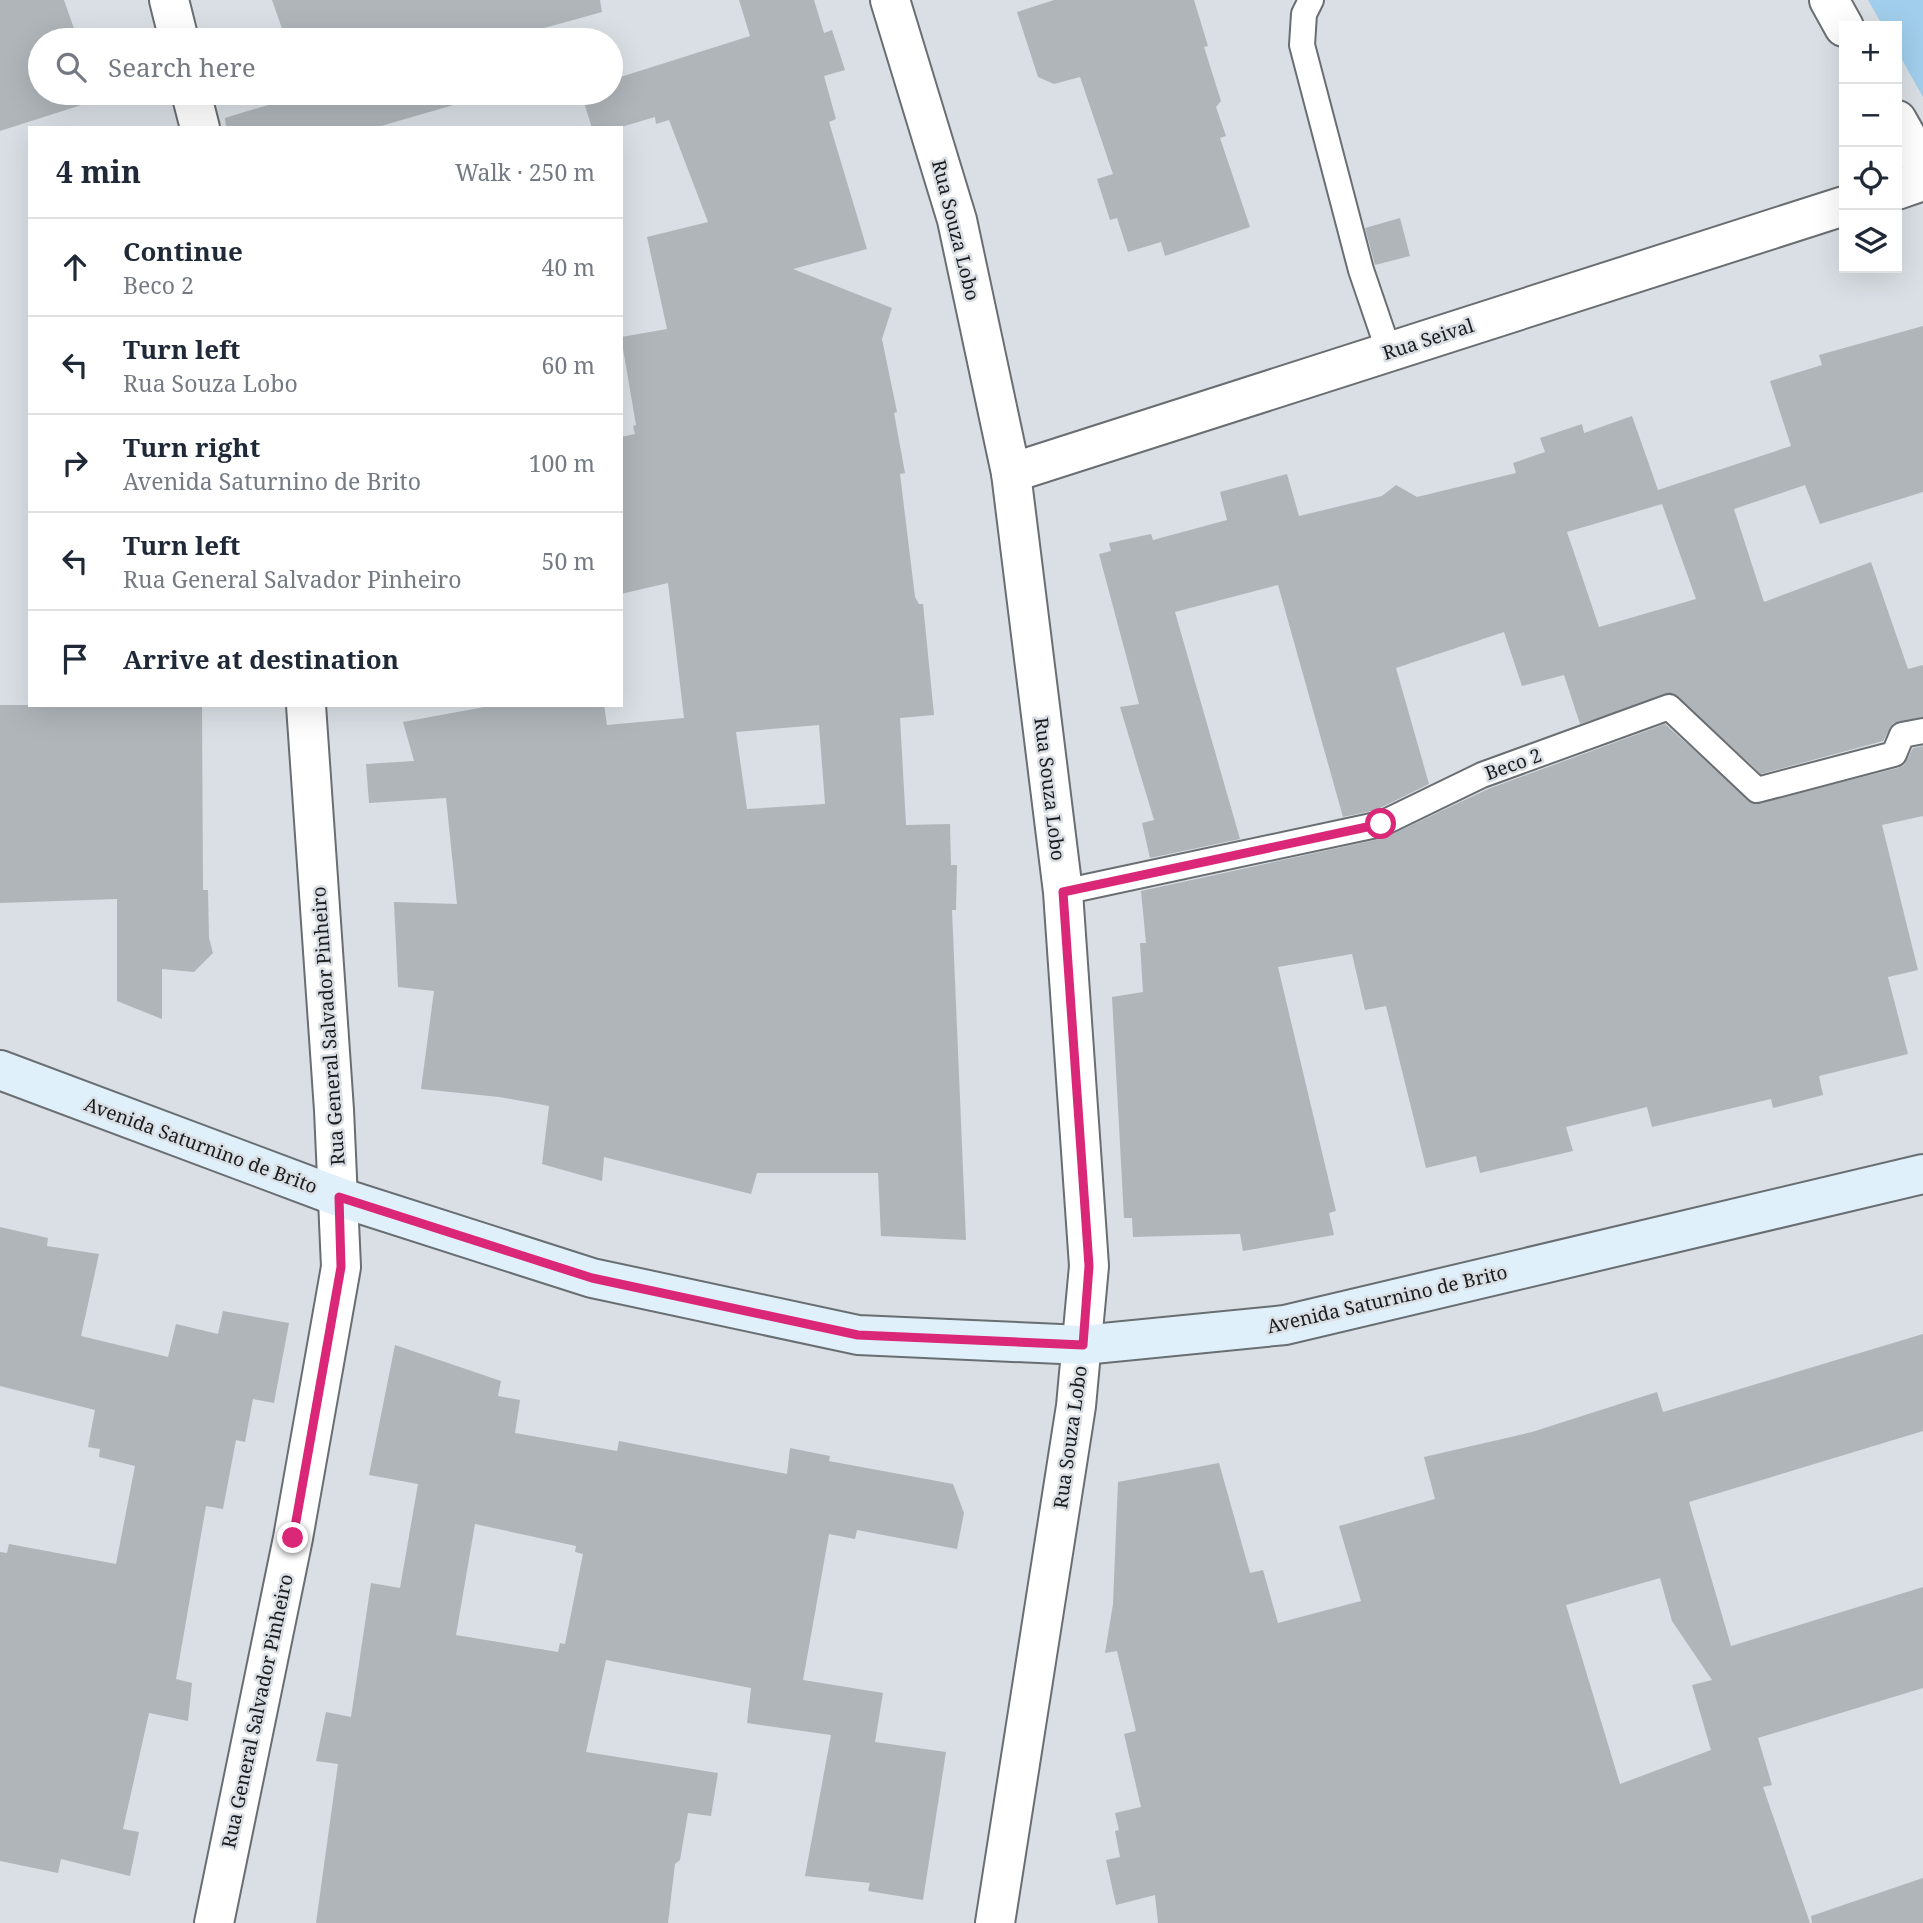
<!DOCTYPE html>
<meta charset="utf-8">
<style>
:root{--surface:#fff;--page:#f2f2f3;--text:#1f2937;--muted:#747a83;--line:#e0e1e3}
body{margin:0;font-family:"Noto Serif",serif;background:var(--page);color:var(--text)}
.controls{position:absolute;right:21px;top:21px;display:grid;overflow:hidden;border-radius:0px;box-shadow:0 7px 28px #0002}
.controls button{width:63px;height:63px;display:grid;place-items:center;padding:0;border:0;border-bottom:2px solid var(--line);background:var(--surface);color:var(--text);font:35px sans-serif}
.stop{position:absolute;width:21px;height:21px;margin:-16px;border:5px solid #db2777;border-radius:50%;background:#fff}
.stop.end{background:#db2777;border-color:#fff;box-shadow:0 2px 7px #0008}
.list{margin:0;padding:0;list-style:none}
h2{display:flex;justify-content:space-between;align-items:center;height:91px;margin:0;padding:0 28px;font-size:30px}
h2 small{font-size:23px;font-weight:400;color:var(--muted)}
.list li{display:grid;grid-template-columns:46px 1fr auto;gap:21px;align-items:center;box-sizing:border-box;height:98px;padding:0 28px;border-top:2px solid var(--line)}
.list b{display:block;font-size:26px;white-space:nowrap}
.list p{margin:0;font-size:23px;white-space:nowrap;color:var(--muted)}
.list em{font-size:23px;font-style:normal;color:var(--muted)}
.icon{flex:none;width:38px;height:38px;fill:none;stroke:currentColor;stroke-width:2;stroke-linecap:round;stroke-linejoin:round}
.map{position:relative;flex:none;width:1923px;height:1923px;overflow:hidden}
.search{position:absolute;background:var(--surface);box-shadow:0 7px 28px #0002;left:28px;top:28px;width:595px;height:77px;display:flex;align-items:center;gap:18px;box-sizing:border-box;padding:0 24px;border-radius:38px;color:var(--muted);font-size:26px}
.panel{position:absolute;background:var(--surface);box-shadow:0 7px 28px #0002;left:28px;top:126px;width:595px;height:581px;border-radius:0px}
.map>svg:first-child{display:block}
.green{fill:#a1ceec}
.building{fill:#afb5b9;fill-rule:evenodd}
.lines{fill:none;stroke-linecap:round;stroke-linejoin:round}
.service-casing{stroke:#696e72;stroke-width:28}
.minor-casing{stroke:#696e72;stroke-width:42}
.secondary-casing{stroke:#696e72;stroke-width:42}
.service{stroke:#fff;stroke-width:24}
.minor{stroke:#fff;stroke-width:38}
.secondary{stroke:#e0f0fb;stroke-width:38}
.route{stroke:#db2777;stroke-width:9}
.labels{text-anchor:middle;stroke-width:5;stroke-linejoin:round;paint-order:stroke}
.street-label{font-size:19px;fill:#1a1c1d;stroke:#d9dfe4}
</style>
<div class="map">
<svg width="1923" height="1923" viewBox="0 0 1923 1923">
<rect width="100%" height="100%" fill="#d9dfe4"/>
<path class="green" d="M1868 0H1923V97L1897 51V26H1883Z"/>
<g class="building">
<path d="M0 0H64L78 40H40V93H98L100 99 0 131Z"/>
<path d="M272 0H600L602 12 501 40H286Z"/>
<path d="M739 0H814L824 33 832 30 845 70 824 76 836 119 829 122 867 249 793 269 892 308 882 339 897 412 894 413 905 473 900 474 915 597 919 604H923L934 715 900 718 906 825 950 824 951 865H957L956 910H952L966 1240 881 1236 878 1173H757L751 1194 604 1157 602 1181 542 1164 549 1106 499 1097 421 1089 434 991 398 987 394 902 457 904 446 798 369 803 366 764 414 761 403 722 495 705H604L607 725 684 718 668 583 621 594V437L635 434 633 426 636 425 621 337 667 329 647 237 708 222 669 120 656 124 655 117 618 128H592L581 93H611V80L750 36ZM819 725 825 804 747 809 736 732Z"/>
<path d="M1054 0H1194L1208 46 1204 47 1221 101 1216 107 1226 136 1220 138 1250 227 1165 256 1161 242 1128 252 1117 218 1110 220 1097 179 1113 174 1080 77 1054 84 1038 77 1017 12Z"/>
<path d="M307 93H470L471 100 374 128H226L225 118Z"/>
<path d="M1400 218 1410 256 1375 265 1365 228Z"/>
<path d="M1923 326V492L1820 524 1805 485 1734 509 1764 602 1871 562 1908 669 1923 665V717L1893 723 1883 741 1761 774 1673 693 1580 724 1564 675 1522 686 1504 632 1396 668 1429 784 1376 810 1343 817 1278 585 1175 612 1240 839 1150 858 1142 823 1154 820 1120 707 1139 704 1099 554 1111 551 1109 543 1151 534 1153 540 1227 520 1220 492 1287 474 1299 516 1382 496 1396 485 1417 497 1516 473 1513 463 1545 452 1540 438 1582 424 1584 433 1632 416 1658 490 1791 446 1770 381 1822 365 1819 355ZM1662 504 1696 599 1599 627 1567 532Z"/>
<path d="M0 705H202L203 890H208L209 938 213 953 194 972 162 969V1019L117 1001V899L0 903Z"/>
<path d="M1665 724 1754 804 1898 768 1904 765 1913 748 1923 746V816L1882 825 1918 970 1888 977 1908 1054 1819 1076 1823 1095 1773 1108 1771 1099 1652 1127 1647 1107 1566 1127 1573 1151 1480 1173 1476 1156 1426 1168 1386 1006 1365 1010 1352 954 1278 967 1336 1211 1329 1213 1334 1235 1243 1251 1240 1234 1133 1237 1132 1218H1124L1112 997 1143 992 1140 943H1146L1141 891 1384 838 1488 789Z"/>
<path d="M0 1227 48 1238 47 1246 99 1254 81 1336 168 1357 176 1324 218 1334 223 1311 289 1323 274 1403 253 1399 245 1442 236 1440 223 1509 206 1506 176 1679 192 1683 188 1721 149 1713 123 1829 139 1832 130 1876 61 1859 58 1873 0 1861V1552L7 1553 9 1544 116 1564 135 1466 99 1457 100 1449 88 1447 95 1410 0 1386Z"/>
<path d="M1923 1334V1431L1689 1502 1731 1646 1923 1587V1688L1758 1738 1772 1785 1763 1787 1810 1923H1158L1155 1895 1116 1905 1106 1860 1120 1857 1115 1831 1119 1830 1115 1813 1141 1807 1124 1734 1136 1731 1117 1651 1105 1653 1113 1604 1118 1482 1219 1463 1250 1573 1263 1570 1278 1623 1361 1601 1339 1526 1435 1499 1424 1457 1532 1432 1657 1392 1663 1412ZM1660 1578 1672 1621 1712 1680 1692 1685 1711 1750 1620 1784 1566 1605Z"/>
<path d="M395 1345 501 1381 498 1396 520 1400 515 1433 617 1451 619 1441 787 1474 790 1448 830 1456 829 1461 953 1484 964 1513 957 1549 857 1530 855 1539 829 1534 803 1680 883 1693 875 1742 946 1752 923 1900 868 1891 870 1883 805 1876 831 1735 747 1723 751 1688 606 1660 586 1752 718 1773 711 1816 688 1813 680 1860 675 1864 668 1923H316L338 1764 316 1761 326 1712 351 1717 371 1583 400 1588 418 1484 369 1475ZM475 1524 576 1546 575 1552 583 1554 565 1644 560 1643 558 1652 456 1635Z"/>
<path d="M1923 1878V1923H1812L1811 1916Z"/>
</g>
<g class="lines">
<g class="service-casing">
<g id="service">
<path d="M1311 0 1304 14 1302 45 1361 270 1389 352"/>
<path d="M1063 892 1381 824 1482 775 1669 707 1757 790 1894 754 1902 735 1923 731"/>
</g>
</g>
<g class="minor-casing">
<g id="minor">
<path d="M169 0 179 40"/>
<path d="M890 0 957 220 1011 473 1063 892 1089 1266 1076 1406 995 1923"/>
<path d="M1829 0 1844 27"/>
<path d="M191 93 200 128"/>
<path d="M1897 120 1923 166"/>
<path d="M1897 190 1923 181"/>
<path d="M1011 473 1844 206"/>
<path d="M214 1923 293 1538 341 1267 334 1110 306 705"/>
</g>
</g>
<g class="secondary-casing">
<path id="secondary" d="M0 1070 339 1197 592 1278 858 1335 1083 1345 1285 1325 1923 1174"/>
</g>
<use href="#service" class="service"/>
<use href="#minor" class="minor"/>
<use href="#secondary" class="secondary"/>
</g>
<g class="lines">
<path class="route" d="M293 1538 341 1267 339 1197 592 1278 858 1335 1083 1345 1089 1266 1063 892 1381 824"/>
</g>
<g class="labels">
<g class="street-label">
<text transform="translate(956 230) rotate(76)" y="7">Rua Souza Lobo</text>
<text transform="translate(1428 339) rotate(-18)" y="7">Rua Seival</text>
<text transform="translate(1513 764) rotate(-20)" y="7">Beco 2</text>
<text transform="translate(1050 789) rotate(83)" y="7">Rua Souza Lobo</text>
<text transform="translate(328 1026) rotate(-94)" y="7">Rua General Salvador Pinheiro</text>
<text transform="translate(201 1145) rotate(20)" y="7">Avenida Saturnino de Brito</text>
<text transform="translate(1387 1299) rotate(-13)" y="7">Avenida Saturnino de Brito</text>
<text transform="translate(1070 1437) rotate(-82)" y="7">Rua Souza Lobo</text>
<text transform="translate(257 1711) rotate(-78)" y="7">Rua General Salvador Pinheiro</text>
</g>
</g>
</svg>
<div class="controls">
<button>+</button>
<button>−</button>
<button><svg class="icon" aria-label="locate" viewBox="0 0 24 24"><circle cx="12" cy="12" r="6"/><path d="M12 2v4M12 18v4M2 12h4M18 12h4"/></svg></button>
<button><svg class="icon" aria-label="layers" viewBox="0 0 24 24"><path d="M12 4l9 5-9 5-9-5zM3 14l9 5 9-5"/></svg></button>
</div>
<div class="stop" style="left:1381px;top:824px"></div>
<div class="stop end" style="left:293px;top:1538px"></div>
<div class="search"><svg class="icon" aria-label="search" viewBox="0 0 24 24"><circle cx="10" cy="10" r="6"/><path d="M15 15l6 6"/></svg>Search here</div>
<section class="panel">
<h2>4 min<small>Walk · 250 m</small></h2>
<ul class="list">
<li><svg class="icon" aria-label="ahead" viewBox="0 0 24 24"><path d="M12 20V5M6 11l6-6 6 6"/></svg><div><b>Continue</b><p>Beco 2</p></div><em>40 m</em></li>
<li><svg class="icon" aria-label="left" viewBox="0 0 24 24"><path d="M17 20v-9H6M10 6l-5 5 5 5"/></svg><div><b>Turn left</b><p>Rua Souza Lobo</p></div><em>60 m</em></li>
<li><svg class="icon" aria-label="right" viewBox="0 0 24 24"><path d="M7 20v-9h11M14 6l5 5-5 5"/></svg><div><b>Turn right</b><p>Avenida Saturnino de Brito</p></div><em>100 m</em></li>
<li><svg class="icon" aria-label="left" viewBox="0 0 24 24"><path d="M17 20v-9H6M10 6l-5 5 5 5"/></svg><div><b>Turn left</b><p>Rua General Salvador Pinheiro</p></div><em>50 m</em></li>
<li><svg class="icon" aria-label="arrive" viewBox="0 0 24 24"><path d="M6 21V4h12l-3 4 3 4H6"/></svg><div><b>Arrive at destination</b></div></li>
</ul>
</section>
</div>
